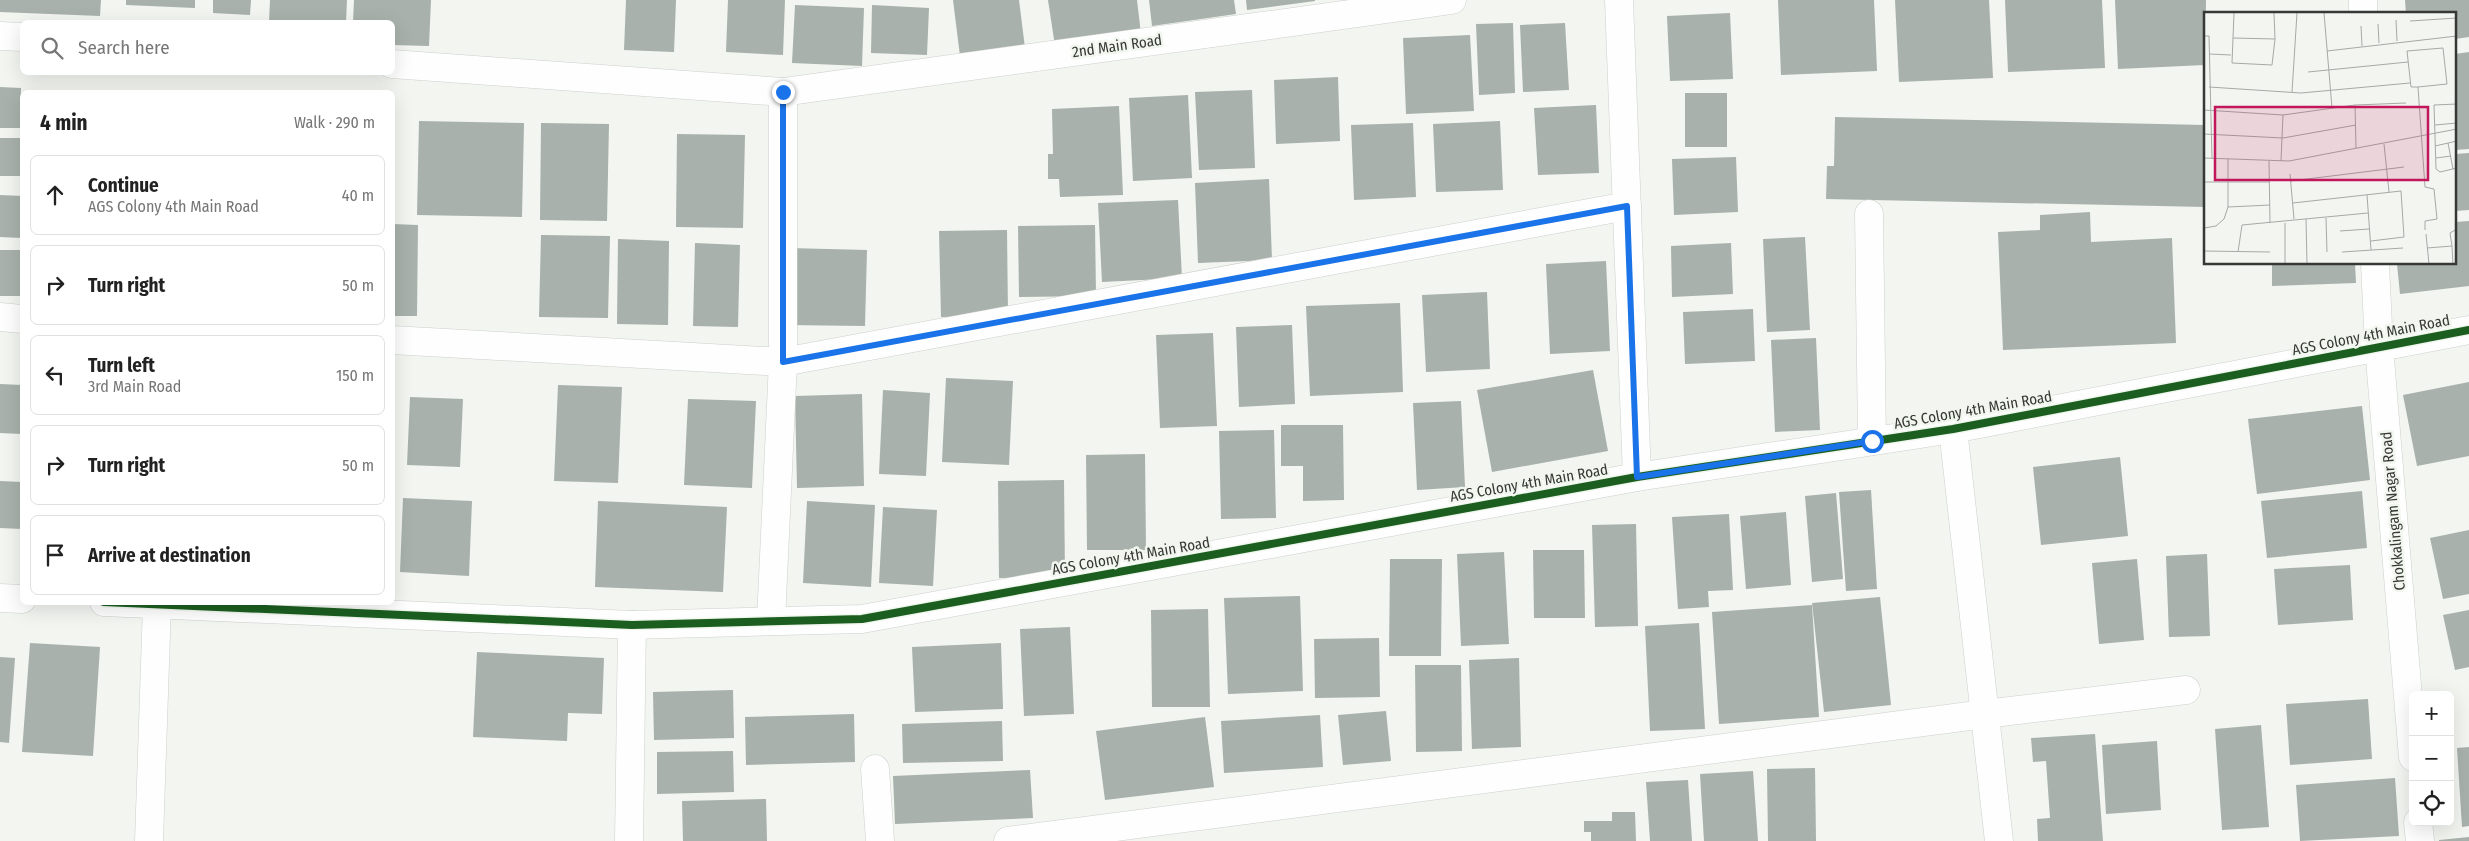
<!DOCTYPE html>
<meta charset="utf-8">
<style>
:root{--surface:#fff;--page:#f6f6f6;--text:#222;--muted:#767676;--line:#e0e0e0}
body{margin:0;font-family:"Fira Sans Condensed",sans-serif;background:var(--page);color:var(--text)}
.controls{position:absolute;right:15px;bottom:15px;display:grid;overflow:hidden;border-radius:8px;box-shadow:0 5px 20px #0002}
.controls button{width:45px;height:45px;display:grid;place-items:center;padding:0;border:0;border-bottom:1px solid var(--line);background:var(--surface);color:var(--text);font:25px sans-serif}
.stop{position:absolute;width:15px;height:15px;margin:-11px;border:4px solid #1a73e8;border-radius:50%;background:#fff}
.stop.end{background:#1a73e8;border-color:#fff;box-shadow:0 1px 5px #0008}
.list{margin:0;padding:0;list-style:none}
h2{display:flex;justify-content:space-between;align-items:center;height:65px;margin:0;padding:0 20px;font-size:21px}
h2 small{font-size:16px;font-weight:400;color:var(--muted)}
.list li{display:grid;grid-template-columns:32px 1fr auto;gap:15px;align-items:center;box-sizing:border-box;height:80px;margin:0 10px 10px;padding:0 10px;border:1px solid var(--line);border-radius:8px}
.list b{display:block;font-size:19px;white-space:nowrap}
.list p{margin:0;font-size:16px;white-space:nowrap;color:var(--muted)}
.list em{font-size:16px;font-style:normal;color:var(--muted)}
.icon{flex:none;width:28px;height:28px;fill:none;stroke:currentColor;stroke-width:2;stroke-linecap:round;stroke-linejoin:round}
.map{position:relative;flex:none;width:2469px;height:841px;overflow:hidden}
.search{position:absolute;background:var(--surface);box-shadow:0 5px 20px #0002;left:20px;top:20px;width:375px;height:55px;display:flex;align-items:center;gap:12px;box-sizing:border-box;padding:0 18px;border-radius:8px;color:var(--muted);font-size:19px}
.panel{position:absolute;background:var(--surface);box-shadow:0 5px 20px #0002;left:20px;top:90px;width:375px;height:515px;border-radius:8px}
.map>svg:first-child{display:block}
.building{fill:#a8b1ab}
.lines{fill:none;stroke-linecap:round;stroke-linejoin:round}
.minor-casing{stroke:#cdd0cc;stroke-width:29}
.minor{stroke:#fdfefd;stroke-width:28}
.cycleway-casing{stroke:#f1f7ee;stroke-width:11}
.cycleway{stroke:#1b5e20;stroke-width:8}
.route{stroke:#1a73e8;stroke-width:6}
.labels{text-anchor:middle;stroke-width:5;stroke-linejoin:round;paint-order:stroke}
.street-label{font-size:15px;fill:#353834;stroke:#f1f7ee}
.inset-road{fill:none;stroke:#a6a9a5;stroke-width:1}
.view{fill:#c2185b;fill-opacity:0.15;stroke:#c2185b;stroke-width:2.5}
.inset-edge{fill:none;stroke:#353834;stroke-width:2.5}
</style>
<div class="map">
<svg width="2469" height="841" viewBox="0 0 2469 841">
<rect width="100%" height="100%" fill="#f2f5f0"/>
<g class="building">
<path d="M0 0H101L100 16 0 12Z"/>
<path d="M126 0H195V8L126 5Z"/>
<path d="M213 0H251L250 15 213 13Z"/>
<path d="M270 0H347L346 22H269Z"/>
<path d="M354 0H431L429 46 392 45V22H353Z"/>
<path d="M626 0H676L674 52 624 50Z"/>
<path d="M728 0H785L783 55 726 52Z"/>
<path d="M953 0H1019L1025 48 960 56Z"/>
<path d="M1048 0H1137L1141 34 1055 46Z"/>
<path d="M1149 0H1234L1236 14 1152 26Z"/>
<path d="M1246 0H1315V1L1247 10Z"/>
<path d="M1778 0H1874L1877 71 1781 75Z"/>
<path d="M1895 0H1989L1993 78 1899 82Z"/>
<path d="M2005 0H2102L2105 68 2008 72Z"/>
<path d="M2115 0H2206L2205 65 2118 69Z"/>
<path d="M2405 0H2469V37L2455 39V14H2406Z"/>
<path d="M795 5 864 8 862 66 792 63Z"/>
<path d="M872 5 929 8 927 55 871 53Z"/>
<path d="M1730 13 1733 79 1670 81 1667 16Z"/>
<path d="M1513 23 1515 93 1479 95 1476 24Z"/>
<path d="M1565 23 1569 90 1523 92 1520 25Z"/>
<path d="M1470 35 1474 111 1406 114 1403 38Z"/>
<path d="M2469 52V149L2455 150V54Z"/>
<path d="M1338 77 1340 141 1276 144 1274 80Z"/>
<path d="M0 87 21 88 20 128H0Z"/>
<path d="M1252 90 1255 168 1199 170 1195 92Z"/>
<rect x="1685" y="93" width="42" height="54"/>
<path d="M1188 95 1192 178 1133 181 1129 98Z"/>
<path d="M1596 105 1599 173 1538 175 1534 108Z"/>
<path d="M1119 106 1123 195 1060 197 1059 179H1048V154H1053L1052 109Z"/>
<path d="M1835 117 2205 125V207L1826 199 1827 166H1834Z"/>
<path d="M419 121 524 123 522 217 417 215Z"/>
<path d="M1500 121 1503 190 1436 192 1433 124Z"/>
<path d="M541 123 609 124 607 221 540 220Z"/>
<path d="M1413 123 1416 197 1354 200 1351 125Z"/>
<path d="M677 134 745 135 743 228 676 227Z"/>
<rect x="0" y="138" width="22" height="38"/>
<path d="M2469 153V210L2455 211V154Z"/>
<path d="M1736 157 1738 212 1674 215 1672 159Z"/>
<path d="M1269 179 1272 260 1198 263 1195 183Z"/>
<path d="M0 195 22 196V238L0 237Z"/>
<path d="M1178 200 1182 278 1102 282 1098 203Z"/>
<path d="M2090 212 2091 242 2172 238 2176 343 2003 350 1998 232 2040 230V215Z"/>
<path d="M2469 221V286L2400 294 2397 264H2455V222Z"/>
<path d="M392 224 418 225 417 316H392Z"/>
<path d="M1095 225 1096 296 1019 297 1018 226Z"/>
<path d="M1007 230 1008 316 941 317 939 231Z"/>
<path d="M541 235 610 236 608 318 539 317Z"/>
<path d="M1805 237 1810 330 1767 332 1763 239Z"/>
<path d="M618 239 669 241 668 325 617 324Z"/>
<path d="M695 243 740 245 738 327 693 326Z"/>
<path d="M1731 243 1733 294 1672 297 1671 246Z"/>
<path d="M788 248 867 250 865 326 787 325Z"/>
<rect x="0" y="250" width="22" height="46"/>
<path d="M1606 261 1610 351 1550 354 1546 264Z"/>
<path d="M2272 264H2355L2356 283 2272 286Z"/>
<path d="M1487 292 1490 369 1426 372 1422 295Z"/>
<path d="M1400 303 1403 392 1310 396 1306 306Z"/>
<path d="M1753 309 1755 361 1685 364 1683 312Z"/>
<path d="M1292 325 1295 404 1239 407 1236 327Z"/>
<path d="M1213 333 1217 426 1160 428 1156 335Z"/>
<path d="M1816 338 1820 430 1775 432 1771 340Z"/>
<path d="M1593 370 1608 451 1492 472 1477 390Z"/>
<path d="M946 378 1013 381 1009 465 942 462Z"/>
<path d="M2469 382V456L2417 466 2403 395Z"/>
<path d="M0 384 22 385V434L0 433Z"/>
<path d="M558 385 622 387 618 483 554 481Z"/>
<path d="M883 390 930 393 926 476 879 474Z"/>
<path d="M862 394 864 486 797 488 795 396Z"/>
<path d="M410 397 463 399 460 467 407 465Z"/>
<path d="M688 399 756 401 752 488 684 485Z"/>
<path d="M1461 401 1465 487 1417 490 1413 403Z"/>
<path d="M2362 406 2370 480 2257 494 2248 419Z"/>
<path d="M1281 425H1343L1344 500 1303 501V466H1281Z"/>
<path d="M1274 430 1276 518 1221 519 1219 431Z"/>
<path d="M1145 454 1146 550H1087L1086 455Z"/>
<path d="M2120 457 2128 536 2041 545 2033 467Z"/>
<path d="M1064 480 1065 577 999 578 998 481Z"/>
<path d="M0 481 22 482V529L0 528Z"/>
<path d="M1871 490 1877 589 1846 591 1839 492Z"/>
<path d="M2362 491 2367 548 2267 558 2261 501Z"/>
<path d="M1836 493 1843 579 1812 582 1805 496Z"/>
<path d="M403 498 472 501 469 576 400 572Z"/>
<path d="M598 501 727 507 723 592 595 587Z"/>
<path d="M807 501 875 505 871 587 803 583Z"/>
<path d="M883 507 937 510 933 586 879 583Z"/>
<path d="M1786 512 1791 585 1746 589 1740 516Z"/>
<path d="M1729 514 1733 590 1708 591 1709 607 1678 609 1672 517Z"/>
<path d="M1636 524 1638 626 1595 627 1592 525Z"/>
<path d="M2469 530V594L2443 599 2430 538Z"/>
<path d="M1533 550H1584L1585 618H1534Z"/>
<path d="M1504 552 1509 644 1461 646 1457 554Z"/>
<path d="M2207 554 2210 636 2169 637 2166 556Z"/>
<path d="M1390 559H1442L1441 656H1389Z"/>
<path d="M2137 559 2144 640 2099 644 2092 563Z"/>
<path d="M2350 565 2353 620 2278 625 2274 569Z"/>
<path d="M1300 596 1303 691 1228 694 1224 598Z"/>
<path d="M1880 597 1891 705 1824 712 1812 603Z"/>
<path d="M1812 605 1819 717 1719 724 1712 612Z"/>
<path d="M1208 609 1210 707H1152L1151 610Z"/>
<path d="M2469 610V667L2455 670 2443 615Z"/>
<path d="M1699 623 1705 729 1650 731 1645 626Z"/>
<path d="M1070 627 1074 714 1024 716 1020 629Z"/>
<path d="M1379 638 1380 697 1315 698 1314 639Z"/>
<path d="M30 643 100 647 93 756 22 752Z"/>
<path d="M1001 643 1003 709 915 712 912 647Z"/>
<path d="M477 652 604 658 602 714 568 713 567 741 473 737Z"/>
<path d="M0 657 15 658 9 743 0 742Z"/>
<path d="M1519 658 1521 747 1472 749 1469 660Z"/>
<path d="M1415 665H1461L1462 751 1416 752Z"/>
<path d="M733 690 734 738 654 740 653 692Z"/>
<path d="M2368 699 2372 759 2290 765 2286 704Z"/>
<path d="M1386 711 1391 761 1343 765 1338 715Z"/>
<path d="M854 714 855 762 746 765 745 717Z"/>
<path d="M1320 715 1323 767 1224 773 1221 721Z"/>
<path d="M1205 717 1214 787 1105 800 1096 731Z"/>
<path d="M1002 721 1003 761 903 763 902 724Z"/>
<path d="M2261 725 2269 827 2222 830 2215 729Z"/>
<path d="M2095 734 2103 841H2038L2037 819 2050 818 2046 761 2033 762 2031 738Z"/>
<path d="M2157 741 2161 810 2106 814 2102 745Z"/>
<path d="M2469 747V826L2462 827 2457 748Z"/>
<path d="M733 751 734 792 657 794V752Z"/>
<path d="M1815 768 1816 841H1768L1767 769Z"/>
<path d="M1030 770 1033 818 895 824 893 776Z"/>
<path d="M1753 771 1758 841H1704L1700 774Z"/>
<path d="M2395 778 2399 836 2300 841 2296 785Z"/>
<path d="M1688 780 1692 841H1650L1646 782Z"/>
<path d="M766 799 767 841H683L682 801Z"/>
<path d="M1612 812H1635L1636 841H1591V832H1584V821H1612Z"/>
<path d="M2469 837V841H2439V840Z"/>
</g>
<g class="lines">
<g class="minor-casing">
<g id="minor">
<path d="M1619 0 1637 477"/>
<path d="M2363 0V14"/>
<path d="M0 36 22 37"/>
<path d="M392 64 783 92 1452 0"/>
<path d="M1869 214 1872 441"/>
<path d="M2375 264 2379 347 2413 757"/>
<path d="M0 317 22 319"/>
<path d="M392 340 783 362 1627 206"/>
<path d="M1953 429 1999 841"/>
<path d="M0 598 22 599"/>
<path d="M104 602 632 625 862 619 1637 477 1953 429 2469 330"/>
<path d="M771 621 783 362V92"/>
<path d="M875 769 880 841"/>
<path d="M2418 822 2420 841"/>
<path d="M149 841 157 605"/>
<path d="M629 841 632 625"/>
<path d="M1008 841 1985 714 2186 690"/>
</g>
</g>
<use href="#minor" class="minor"/>
<g class="cycleway-casing">
<path id="cycleway" d="M104 602 632 625 862 619 1637 477 1953 429 2469 330"/>
</g>
<use href="#cycleway" class="cycleway"/>
</g>
<g class="lines">
<path class="route" d="M783 92V362L1627 206 1637 477 1872 441"/>
</g>
<g class="labels">
<g class="street-label">
<text transform="translate(1117 46) rotate(-8)" y="5">2nd Main Road</text>
<text transform="translate(2371 335) rotate(-11)" y="5">AGS Colony 4th Main Road</text>
<text transform="translate(1973 410) rotate(-10)" y="5">AGS Colony 4th Main Road</text>
<text transform="translate(1529 483) rotate(-10)" y="5">AGS Colony 4th Main Road</text>
<text transform="translate(2393 511) rotate(-95)" y="5">Chokkalingam Nagar Road</text>
<text transform="translate(1131 556) rotate(-10)" y="5">AGS Colony 4th Main Road</text>
</g>
</g>
<g transform="translate(2204 12)">
<rect width="252" height="252" fill="#f2f5f0"/>
<path class="inset-road" d="M70 1 71 27 68 53 28 51 29 26 71 27M120 1 128 96M192 8 193 29M206 9 253 6M174 12 175 31M157 14 158 34M0 24H5L8 147M29 26 30 1M123 39 253 24M5 42 27 43M104 60 204 50M5 75 97 81 206 71M214 75H207L203 39 239 36 243 72 214 75 221 175 230 177 233 207 221 209V218M88 80 93 1M253 92 230 93 232 157 236 160 253 156M151 93 152 136M0 98 79 103 151 93 202 91M231 113 253 111M0 122 79 126 152 113M244 131 249 157M180 132 185 180M231 134 253 129M0 146 85 149 253 117M232 146 247 144M65 149 66 211M77 149 79 103M86 162 90 207M87 169 200 155M0 170H65M163 183 167 238M89 191 197 179 200 225 167 229M24 195 66 193M122 206 123 240M102 207 103 252M81 211V252M0 216 12 214 20 207 24 195V147M136 219 165 217M222 222 225 252M248 234 249 252M223 236 248 234 246 221 253 217M0 239 66 240M34 240 38 213 164 201M138 240 199 236"/>
<path class="view" d="M11 95H224V168H11Z"/>
<rect width="252" height="252" class="inset-edge"/>
</g>
</svg>
<div class="controls">
<button>+</button>
<button>−</button>
<button><svg class="icon" aria-label="locate" viewBox="0 0 24 24"><circle cx="12" cy="12" r="6"/><path d="M12 2v4M12 18v4M2 12h4M18 12h4"/></svg></button>
</div>
<div class="stop" style="left:1872px;top:441px"></div>
<div class="stop end" style="left:783px;top:92px"></div>
<div class="search"><svg class="icon" aria-label="search" viewBox="0 0 24 24"><circle cx="10" cy="10" r="6"/><path d="M15 15l6 6"/></svg>Search here</div>
<section class="panel">
<h2>4 min<small>Walk · 290 m</small></h2>
<ul class="list">
<li><svg class="icon" aria-label="ahead" viewBox="0 0 24 24"><path d="M12 20V5M6 11l6-6 6 6"/></svg><div><b>Continue</b><p>AGS Colony 4th Main Road</p></div><em>40 m</em></li>
<li><svg class="icon" aria-label="right" viewBox="0 0 24 24"><path d="M7 20v-9h11M14 6l5 5-5 5"/></svg><div><b>Turn right</b></div><em>50 m</em></li>
<li><svg class="icon" aria-label="left" viewBox="0 0 24 24"><path d="M17 20v-9H6M10 6l-5 5 5 5"/></svg><div><b>Turn left</b><p>3rd Main Road</p></div><em>150 m</em></li>
<li><svg class="icon" aria-label="right" viewBox="0 0 24 24"><path d="M7 20v-9h11M14 6l5 5-5 5"/></svg><div><b>Turn right</b></div><em>50 m</em></li>
<li><svg class="icon" aria-label="arrive" viewBox="0 0 24 24"><path d="M6 21V4h12l-3 4 3 4H6"/></svg><div><b>Arrive at destination</b></div></li>
</ul>
</section>
</div>
